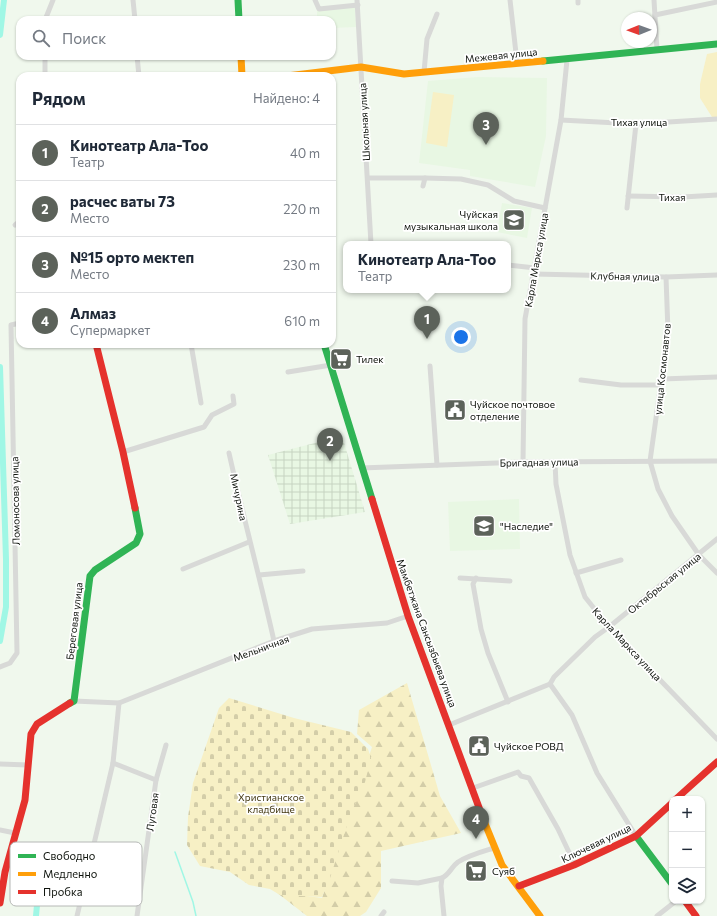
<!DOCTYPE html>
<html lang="ru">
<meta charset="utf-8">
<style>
:root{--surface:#fff;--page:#f2f2f3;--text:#1f2937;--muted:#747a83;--line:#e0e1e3;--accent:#5c625a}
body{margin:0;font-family:Commissioner,sans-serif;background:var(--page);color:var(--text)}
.controls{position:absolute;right:12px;bottom:12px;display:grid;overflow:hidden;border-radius:8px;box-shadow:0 1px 3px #0004}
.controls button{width:36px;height:36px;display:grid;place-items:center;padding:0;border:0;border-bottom:1px solid var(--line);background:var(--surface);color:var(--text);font:20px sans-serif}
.compass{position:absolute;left:621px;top:12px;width:36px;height:36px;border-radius:50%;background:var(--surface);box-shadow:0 1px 3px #0004;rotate:269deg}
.you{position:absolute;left:461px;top:337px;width:14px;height:14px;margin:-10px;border:3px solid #fff;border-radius:50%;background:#1a73e8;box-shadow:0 0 0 6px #1a73e833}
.badge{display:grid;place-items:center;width:26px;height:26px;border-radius:50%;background:var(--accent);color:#fff;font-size:13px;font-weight:700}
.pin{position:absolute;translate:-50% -33px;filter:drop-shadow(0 1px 2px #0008)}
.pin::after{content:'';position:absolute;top:21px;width:14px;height:12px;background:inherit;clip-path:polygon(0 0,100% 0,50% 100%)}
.popup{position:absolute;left:343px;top:241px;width:168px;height:52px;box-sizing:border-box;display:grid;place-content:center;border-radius:8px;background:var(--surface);filter:drop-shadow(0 1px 3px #0005);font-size:13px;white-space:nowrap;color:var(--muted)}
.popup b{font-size:15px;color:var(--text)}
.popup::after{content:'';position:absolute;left:50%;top:100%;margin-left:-8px;border:8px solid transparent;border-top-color:var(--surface)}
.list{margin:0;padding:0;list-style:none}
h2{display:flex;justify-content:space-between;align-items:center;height:52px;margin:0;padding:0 16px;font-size:17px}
h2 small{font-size:13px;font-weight:400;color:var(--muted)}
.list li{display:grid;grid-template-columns:26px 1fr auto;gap:12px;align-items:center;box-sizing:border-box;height:56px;padding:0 16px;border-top:1px solid var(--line)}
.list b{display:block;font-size:15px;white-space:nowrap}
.list p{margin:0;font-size:13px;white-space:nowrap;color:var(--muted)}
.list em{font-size:13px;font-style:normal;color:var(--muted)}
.icon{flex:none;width:22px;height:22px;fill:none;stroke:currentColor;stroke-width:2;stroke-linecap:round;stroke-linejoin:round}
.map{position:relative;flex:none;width:717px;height:916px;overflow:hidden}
.search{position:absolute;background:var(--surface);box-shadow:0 1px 3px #0004;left:16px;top:16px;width:320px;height:44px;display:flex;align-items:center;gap:10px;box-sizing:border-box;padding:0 14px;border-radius:12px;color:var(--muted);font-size:15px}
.panel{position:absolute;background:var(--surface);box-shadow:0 1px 3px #0004;left:16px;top:72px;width:320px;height:276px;border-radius:12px}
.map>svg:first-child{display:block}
.built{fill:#e8f7e3}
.industrial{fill:url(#industrial-grid)}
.forest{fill:url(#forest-firs)}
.cemetery{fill:url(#cemetery-stones)}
.park{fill:#f7f0c5}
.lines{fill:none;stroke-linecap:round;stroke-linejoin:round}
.stream{stroke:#a0f7e5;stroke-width:1.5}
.canal{stroke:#a0f7e5;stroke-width:6}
.street{stroke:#d8d9d7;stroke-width:5}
.fast{stroke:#30b455;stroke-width:7}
.slow{stroke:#ff9f0a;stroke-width:7}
.jam{stroke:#e5322d;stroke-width:7}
.labels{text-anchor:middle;stroke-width:3.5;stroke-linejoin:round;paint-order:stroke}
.street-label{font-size:10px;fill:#0d120b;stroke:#fff}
.poi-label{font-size:10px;fill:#0d120b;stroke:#fff;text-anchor:start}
.park-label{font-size:10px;fill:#453a14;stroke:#fff}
.key{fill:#fff;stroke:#b6b8b6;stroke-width:1}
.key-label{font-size:11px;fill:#0d120b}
</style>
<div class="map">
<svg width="717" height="916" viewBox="0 0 717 916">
<defs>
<pattern id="industrial-grid" width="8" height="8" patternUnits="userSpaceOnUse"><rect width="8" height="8" fill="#e8f7e3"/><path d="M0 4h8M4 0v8" fill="none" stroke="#c6d3c1"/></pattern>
<pattern id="forest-firs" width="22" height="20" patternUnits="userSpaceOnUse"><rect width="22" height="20" fill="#f7f0c5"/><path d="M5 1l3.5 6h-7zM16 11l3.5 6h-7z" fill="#d3cda8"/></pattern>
<pattern id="cemetery-stones" width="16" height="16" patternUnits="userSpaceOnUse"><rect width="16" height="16" fill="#f7f0c5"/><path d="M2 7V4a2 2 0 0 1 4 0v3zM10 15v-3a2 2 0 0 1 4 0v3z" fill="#d3cda8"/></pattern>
</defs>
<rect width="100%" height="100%" fill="#f0f8ed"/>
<g class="built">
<path d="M355 7 356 27 332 28V20H317V11Z"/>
<path d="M478 77 547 78 546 136 535 187 470 176V170L419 163 428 81Z"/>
<path d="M502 203 532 208 527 238 497 232Z"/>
<path d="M519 499 520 549 450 551 448 502Z"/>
</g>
<path class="industrial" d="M342 436 365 512 290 524 268 455Z"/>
<path class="forest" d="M407 683 440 796 461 833 381 851V888L366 912 360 916H307L276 892 322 898 372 747 357 734 359 710Z"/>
<path class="cemetery" d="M229 698 294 718 351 732 368 749 371 758 365 782 351 813 330 878 322 897 280 895 270 889 249 885 230 872 200 866 187 845 188 817 193 783 219 708Z"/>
<g class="park">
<path d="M717 52V117H712L700 98V84L707 54Z"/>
<path d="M433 92 454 95 447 147 426 143Z"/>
</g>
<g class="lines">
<path class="stream" d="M175 852 193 902 196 916"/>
<g class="canal">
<path d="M0 35 4 0"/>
<path d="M0 367 6 559V607L0 641"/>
<path d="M36 916 37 905"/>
</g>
<g class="street">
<path d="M133 0 135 20"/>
<path d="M315 0 319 9 358 5"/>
<path d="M357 0 371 244"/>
<path d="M510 0 517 62"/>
<path d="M578 0V3"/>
<path d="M654 0 657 50"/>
<path d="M655 15 717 2"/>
<path d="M45 20 53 0"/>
<path d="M45 56V76"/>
<path d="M137 56 139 76"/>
<path d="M424 72 427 39 437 14"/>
<path d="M561 120 636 124 717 119"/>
<path d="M368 178H425L423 186"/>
<path d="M425 178 461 179 488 185 514 201 545 208"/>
<path d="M628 196 683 197 717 195"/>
<path d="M627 208 636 124"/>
<path d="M15 225 20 221"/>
<path d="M508 265 535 268"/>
<path d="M534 274 666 277 717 275"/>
<path d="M666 277 668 332 650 461 658 489 672 516 699 555 717 573"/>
<path d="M191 344 201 403"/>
<path d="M430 366 437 465"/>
<path d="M288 372 331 365"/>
<path d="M662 379 717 377"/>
<path d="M581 380 621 385H661"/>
<path d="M123 452 204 427 212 415 234 404 233 396"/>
<path d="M229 453C243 516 260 578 274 641"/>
<path d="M523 462 525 319 561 120 567 60"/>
<path d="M555 462 556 484 570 555 585 597 609 627 717 739"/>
<path d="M361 468 523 462 717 461"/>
<path d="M183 569 249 542"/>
<path d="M576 573 621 560"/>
<path d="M259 575 303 571"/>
<path d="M460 578 510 581"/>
<path d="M476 578 473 584 481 629 488 653 508 702"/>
<path d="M0 667 10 663 17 653 11 325 20 323"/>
<path d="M550 684 572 715 597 773 636 836"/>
<path d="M74 701 119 703 274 641 312 629 387 623 408 616"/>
<path d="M449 725 550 684 554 677 595 637 609 627 717 539"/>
<path d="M113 763 156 780"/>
<path d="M0 764 28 765"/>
<path d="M473 788 518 772 521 776 529 778 558 829 575 865"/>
<path d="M0 830 15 833"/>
<path d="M392 881 418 883 442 878"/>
<path d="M77 916 113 763 119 703"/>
<path d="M137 916 156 780 166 745"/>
<path d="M381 916 384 912"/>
<path d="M444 916 441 886 442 878C450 874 451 867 458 862 469 855 481 852 494 848"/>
<path d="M657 916 676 901"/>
</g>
<g class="fast">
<path d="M238 0 239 20"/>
<path d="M543 61 717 44"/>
<path d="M324 344 372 499"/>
<path d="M70 703 74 701 90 576 95 570 136 543 140 534 135 508"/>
<path d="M636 836 672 884"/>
</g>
<g class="slow">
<path d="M241 56 242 76"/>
<path d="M287 76 361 67 404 74 543 61"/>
<path d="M484 821 502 865 540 916"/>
</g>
<g class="jam">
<path d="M96 344 123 452 135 508"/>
<path d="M372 499 408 616 484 821"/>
<path d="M676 799 717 762"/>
<path d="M519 886 574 865 636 836 672 803"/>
<path d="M685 901 696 916"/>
<path d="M0 903 5 872 25 800 31 734 37 724 70 703"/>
</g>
</g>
<defs>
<g id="school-square" transform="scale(1.15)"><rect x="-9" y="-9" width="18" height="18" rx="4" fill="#5c625a" stroke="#fff"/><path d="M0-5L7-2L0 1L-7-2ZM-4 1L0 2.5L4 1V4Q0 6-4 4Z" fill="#fff"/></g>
<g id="supermarket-square" transform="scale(1.15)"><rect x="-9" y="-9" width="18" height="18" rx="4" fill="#5c625a" stroke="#fff"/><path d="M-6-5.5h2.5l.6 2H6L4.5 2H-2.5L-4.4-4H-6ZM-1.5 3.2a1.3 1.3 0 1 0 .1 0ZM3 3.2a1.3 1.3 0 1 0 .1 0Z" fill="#fff"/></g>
<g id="civic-square" transform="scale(1.15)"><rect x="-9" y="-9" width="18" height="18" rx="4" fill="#5c625a" stroke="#fff"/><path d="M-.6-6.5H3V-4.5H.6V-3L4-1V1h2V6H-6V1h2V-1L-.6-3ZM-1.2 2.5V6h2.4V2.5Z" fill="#fff"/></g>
</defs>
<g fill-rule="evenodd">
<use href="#school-square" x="514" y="220"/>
<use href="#supermarket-square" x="341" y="359"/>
<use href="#civic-square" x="455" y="410"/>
<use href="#school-square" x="484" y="526"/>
<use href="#civic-square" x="479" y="746"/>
<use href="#supermarket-square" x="476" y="871"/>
</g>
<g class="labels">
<g class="street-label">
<text transform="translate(501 55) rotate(-6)" y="4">Межевая улица</text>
<text transform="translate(364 122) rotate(-93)" y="4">Школьная улица</text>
<text x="639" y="126">Тихая улица</text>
<text x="672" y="201">Тихая</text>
<text transform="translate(536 260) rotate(-80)" y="4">Карла Маркса улица</text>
<text transform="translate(625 276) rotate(1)" y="4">Клубная улица</text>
<text transform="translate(662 369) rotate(-84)" y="4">улица Космонавтов</text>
<text transform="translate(539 462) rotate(-1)" y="4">Бригадная улица</text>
<text transform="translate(239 497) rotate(78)" y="4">Мичурина</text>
<text transform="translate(15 501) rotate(-91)" y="4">Ломоносова улица</text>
<text transform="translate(664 583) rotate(-39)" y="4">Октябрьская улица</text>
<text transform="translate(74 621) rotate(-83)" y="4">Береговая улица</text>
<text transform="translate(427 633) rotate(70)" y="4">Мамбетжана Сансызбыева улица</text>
<text transform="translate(627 644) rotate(47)" y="4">Карла Маркса улица</text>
<text transform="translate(261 648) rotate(-20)" y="4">Мельничная</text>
<text transform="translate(152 812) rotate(-82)" y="4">Луговая</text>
<text transform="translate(596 843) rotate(-26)" y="4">Ключевая улица</text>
</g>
<g class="poi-label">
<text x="498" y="218" text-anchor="end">Чуйская<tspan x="498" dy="12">музыкальная школа</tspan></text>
<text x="356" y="363">Тилек</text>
<text x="470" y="408">Чуйское почтовое<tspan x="470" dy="12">отделение</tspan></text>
<text x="500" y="530">"Наследие"</text>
<text x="494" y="750">Чуйское РОВД</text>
<text x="492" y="875">Суяб</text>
</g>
<g class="park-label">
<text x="271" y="801">Христианское<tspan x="271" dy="12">кладбище</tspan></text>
</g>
</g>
<rect x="10" y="842" width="132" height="64" rx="6" class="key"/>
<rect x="18" y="854" width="18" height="4" fill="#30b455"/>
<rect x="18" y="872" width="18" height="4" fill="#ff9f0a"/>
<rect x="18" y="890" width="18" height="4" fill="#e5322d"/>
<g class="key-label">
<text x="43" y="860">Свободно</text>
<text x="43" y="878">Медленно</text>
<text x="43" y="896">Пробка</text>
</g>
</svg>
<div class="controls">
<button>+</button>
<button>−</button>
<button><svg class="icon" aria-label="layers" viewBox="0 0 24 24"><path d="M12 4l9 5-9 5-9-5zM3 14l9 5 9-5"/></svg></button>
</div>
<svg class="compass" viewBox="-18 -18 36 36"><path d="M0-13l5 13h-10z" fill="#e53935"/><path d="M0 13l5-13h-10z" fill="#747a83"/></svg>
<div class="you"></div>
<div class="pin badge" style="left:427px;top:339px">1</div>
<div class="popup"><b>Кинотеатр Ала-Тоо</b>Театр</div>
<div class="pin badge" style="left:330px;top:461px">2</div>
<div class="pin badge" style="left:486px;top:145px">3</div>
<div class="pin badge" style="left:476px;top:839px">4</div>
<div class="search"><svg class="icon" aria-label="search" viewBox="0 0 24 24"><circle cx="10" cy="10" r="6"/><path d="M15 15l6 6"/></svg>Поиск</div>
<section class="panel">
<h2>Рядом<small>Найдено: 4</small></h2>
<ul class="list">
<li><span class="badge">1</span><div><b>Кинотеатр Ала-Тоо</b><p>Театр</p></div><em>40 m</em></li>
<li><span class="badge">2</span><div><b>расчес ваты 73</b><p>Место</p></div><em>220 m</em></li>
<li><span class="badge">3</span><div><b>№15 орто мектеп</b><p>Место</p></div><em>230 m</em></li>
<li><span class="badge">4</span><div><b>Алмаз</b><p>Супермаркет</p></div><em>610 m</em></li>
</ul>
</section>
</div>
